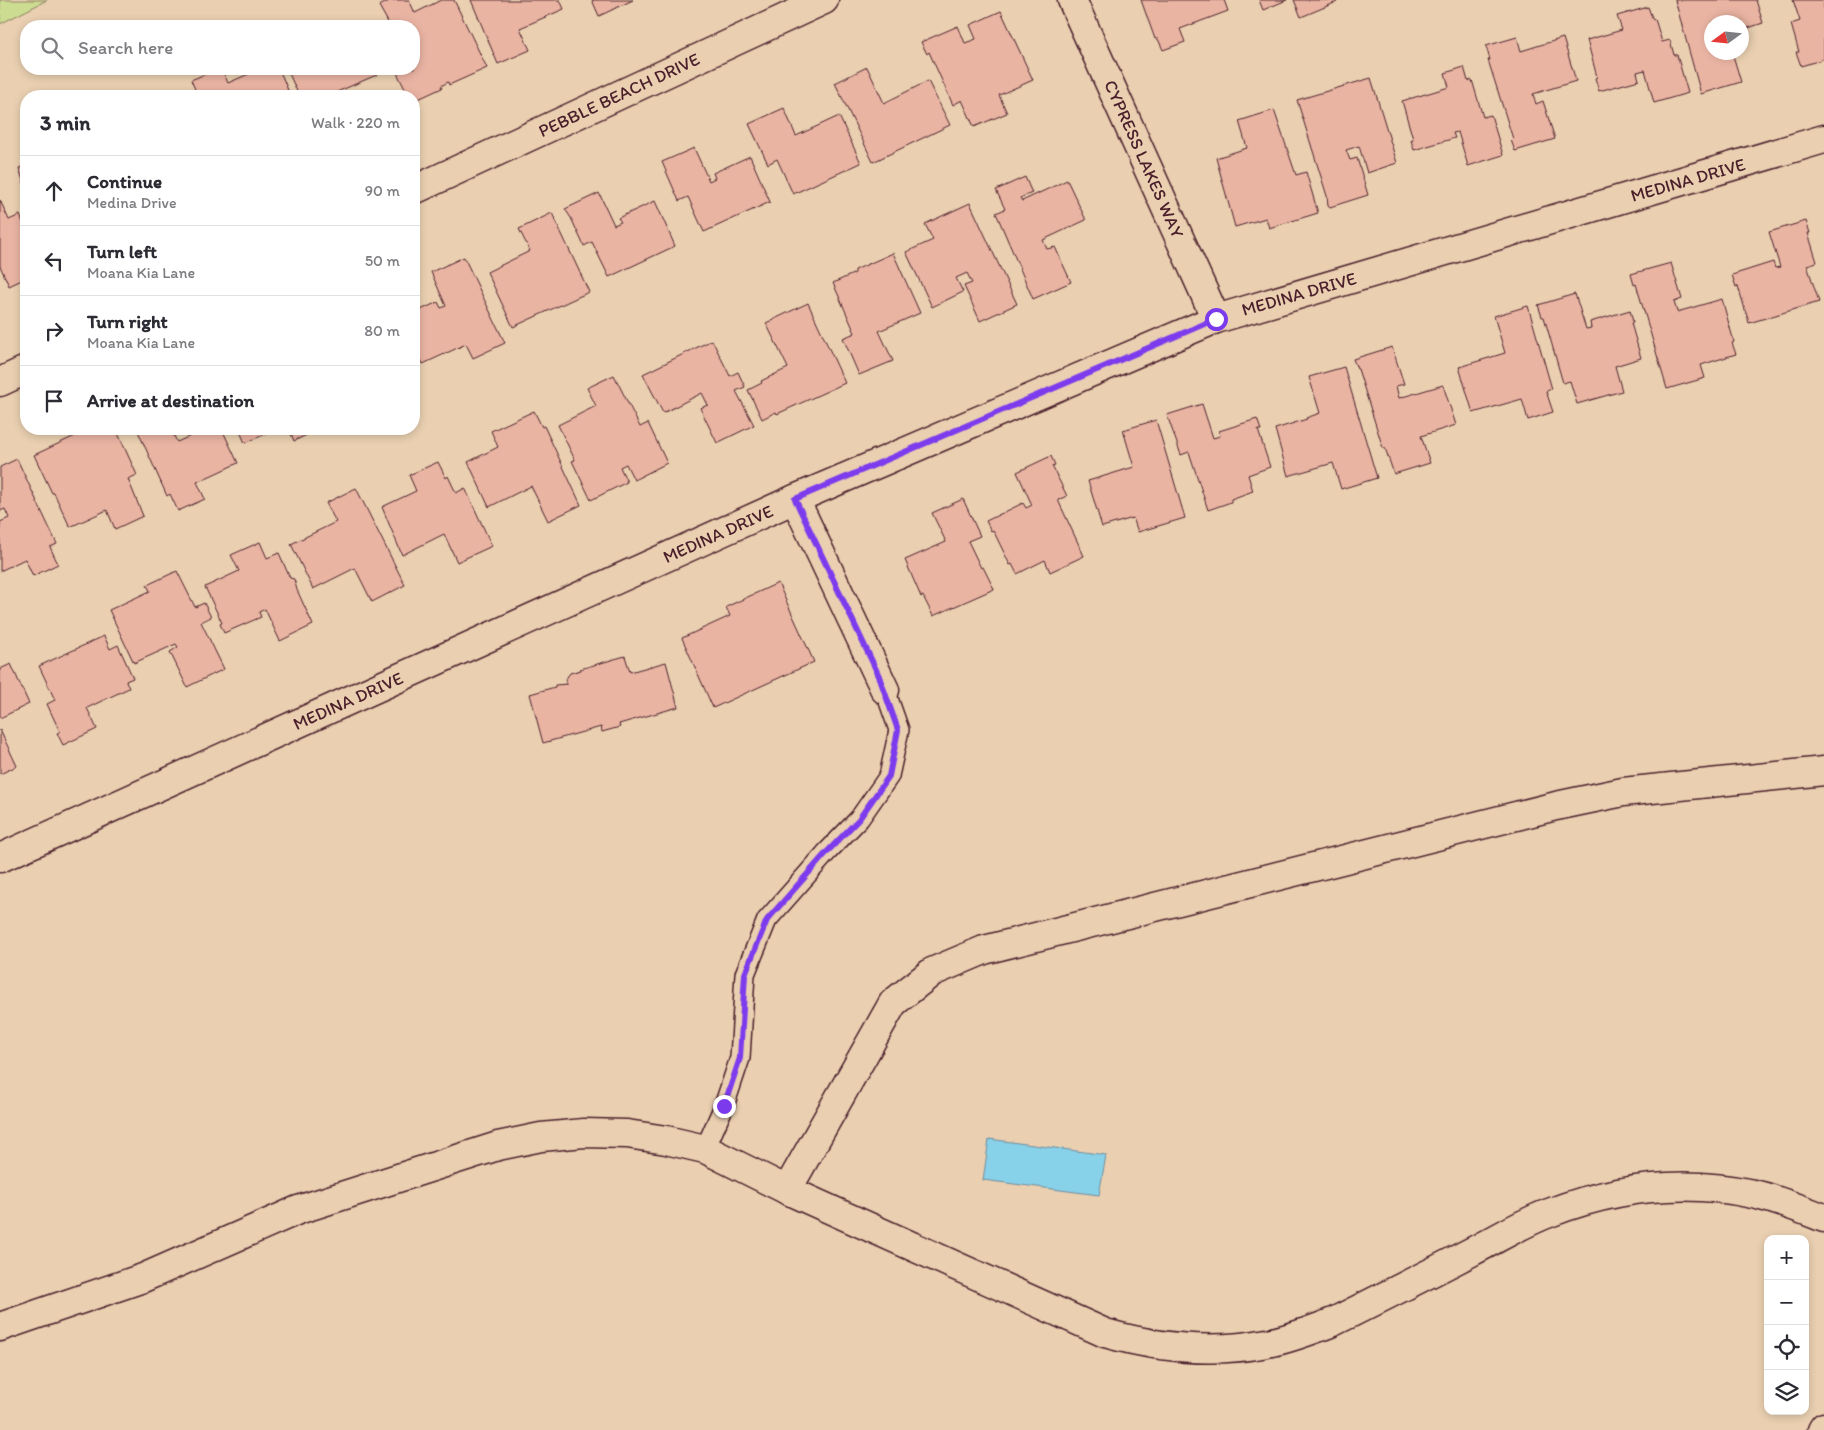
<!DOCTYPE html>
<meta charset="utf-8">
<style>
:root{--surface:#fff;--page:#f7f7f7;--text:#2b2b33;--muted:#7c7c81;--line:#e1e1e2}
body{margin:0;font-family:Itim,sans-serif;background:var(--page);color:var(--text)}
.controls{position:absolute;right:15px;bottom:15px;display:grid;overflow:hidden;border-radius:10px;box-shadow:0 2px 8px #0003}
.controls button{width:45px;height:45px;display:grid;place-items:center;padding:0;border:0;border-bottom:1px solid var(--line);background:var(--surface);color:var(--text);font:25px sans-serif}
.compass{position:absolute;left:1704px;top:15px;width:45px;height:45px;border-radius:50%;background:var(--surface);box-shadow:0 2px 8px #0003;rotate:255deg}
.stop{position:absolute;width:15px;height:15px;margin:-11px;border:4px solid #7c3aed;border-radius:50%;background:#fff}
.stop.end{background:#7c3aed;border-color:#fff;box-shadow:0 1px 5px #0008}
.list{margin:0;padding:0;list-style:none}
h2{display:flex;justify-content:space-between;align-items:center;height:65px;margin:0;padding:0 20px;font-size:21px}
h2 small{font-size:16px;font-weight:400;color:var(--muted)}
.list li{display:grid;grid-template-columns:32px 1fr auto;gap:15px;align-items:center;box-sizing:border-box;height:70px;padding:0 20px;border-top:1px solid var(--line)}
.list b{display:block;font-size:19px;white-space:nowrap}
.list p{margin:0;font-size:16px;white-space:nowrap;color:var(--muted)}
.list em{font-size:16px;font-style:normal;color:var(--muted)}
.icon{flex:none;width:28px;height:28px;fill:none;stroke:currentColor;stroke-width:2;stroke-linecap:round;stroke-linejoin:round}
.map{position:relative;flex:none;width:1824px;height:1430px;overflow:hidden}
.search{position:absolute;background:var(--surface);box-shadow:0 2px 8px #0003;left:20px;top:20px;width:400px;height:55px;display:flex;align-items:center;gap:12px;box-sizing:border-box;padding:0 18px;border-radius:20px;color:var(--muted);font-size:19px}
.panel{position:absolute;background:var(--surface);box-shadow:0 2px 8px #0003;left:20px;top:90px;width:400px;height:345px;border-radius:20px}
.map>svg:first-child{display:block}
.green{fill:#ccdd91;stroke:#8b7e5e}
.water{fill:#88d2e9;stroke:#6f8a9d}
.building{fill:#eab4a3;stroke:#4a1f2b}
.lines{fill:none;stroke-linecap:round;stroke-linejoin:round}
.service-casing{stroke:#4a1f2b;stroke-width:22}
.minor-casing{stroke:#4a1f2b;stroke-width:31}
.tertiary-casing{stroke:#4a1f2b;stroke-width:31}
.service{stroke:#ead0b1;stroke-width:19}
.minor{stroke:#ead0b1;stroke-width:28}
.tertiary{stroke:#ead0b1;stroke-width:28}
.route{stroke:#7c3aed;stroke-width:6}
.labels{text-anchor:middle;stroke-width:4;stroke-linejoin:round;paint-order:stroke}
.street-label{font-size:18px;fill:#4a1f2b;stroke:#ead0b1}
</style>
<div class="map">
<svg width="1824" height="1430" viewBox="0 0 1824 1430">
<rect width="100%" height="100%" fill="#ead0b1"/>
<filter id="ink" filterUnits="userSpaceOnUse"><feTurbulence type="fractalNoise" baseFrequency=".02" numOctaves="2"/><feDisplacementMap in="SourceGraphic" scale="10" xChannelSelector="R" yChannelSelector="G"/><feConvolveMatrix kernelMatrix="1 2 1 2 8 2 1 2 1" color-interpolation-filters="sRGB"/></filter>
<g filter="url(#ink)">
<path class="green" d="M0 0H47L0 24Z"/>
<path class="water" d="M989 1139 1106 1155 1099 1195 983 1180Z"/>
<g class="building">
<path d="M391 0H409L415 13 441 0H454L487 68 449 85 448 82 441 86 442 88 414 101V96H406L404 92 406 91 395 69H414V26H386L389 24 379 6Z"/>
<path d="M471 0H560L564 9 520 28 530 50 498 64Z"/>
<path d="M592 0H633L599 16Z"/>
<path d="M1141 0H1224L1228 11 1180 29 1185 42 1163 50 1158 39H1155Z"/>
<path d="M1259 0H1287L1263 10Z"/>
<path d="M1294 0H1336L1337 2 1301 17Z"/>
<path d="M1675 0H1756L1763 23 1742 30V22H1712V52H1732L1741 82 1701 94Z"/>
<path d="M1793 0H1824V59L1801 66 1796 52H1799L1791 24 1800 21Z"/>
<path d="M1648 7 1653 20 1655 19 1662 42 1670 40 1674 55H1677L1688 93 1654 103 1645 70 1637 72 1639 80 1599 91 1595 78 1597 77 1587 40 1622 30 1617 16Z"/>
<path d="M1001 11 1033 80 999 95 1007 113 974 127 962 100 953 105 929 52 927 54 921 42 958 26 965 43 976 39 970 25Z"/>
<path d="M1517 37 1521 51 1563 38 1576 81 1533 94 1536 104 1543 101 1555 139 1515 151 1511 140 1513 139 1488 60H1490L1486 46Z"/>
<path d="M867 67 884 103 928 81 950 125 873 162 835 83Z"/>
<path d="M1464 67 1468 81 1472 80 1483 117 1491 115 1503 155 1468 166 1458 132 1453 133 1455 138 1414 150 1411 140 1413 139 1402 101 1449 87 1445 73Z"/>
<path d="M217 69H222L228 83 260 69H279L288 90 281 93 283 96H198L191 80Z"/>
<path d="M287 69H379L381 73 337 92 339 96H299Z"/>
<path d="M1371 78 1397 163 1367 173 1359 146 1346 150 1350 160 1357 158 1368 195 1330 207 1328 205 1327 196 1297 100Z"/>
<path d="M784 108 796 136 839 116 861 163 793 194 777 159 768 164 749 124Z"/>
<path d="M1274 110 1296 175 1306 172 1318 213 1269 228 1266 218 1235 227 1216 158 1247 148 1239 121Z"/>
<path d="M694 148 709 181 715 178 713 173 750 156 770 202 704 232 688 197 679 201 662 162Z"/>
<path d="M26 165V190L19 168Z"/>
<path d="M1025 177 1032 193 1020 198 1022 201 1067 180 1086 220 1043 240 1047 249 1055 247 1071 282 1033 299 996 213 1005 209 996 190Z"/>
<path d="M599 193 614 225 621 222 618 218 655 201 675 246 609 277 592 242 584 246 571 218 565 209Z"/>
<path d="M0 200 9 220 20 215 26 230V278L9 286 0 266Z"/>
<path d="M970 203 1017 304 980 321 964 286 972 283 967 273 956 278 963 292 932 307 906 252 933 240 925 224Z"/>
<path d="M552 213 589 292 513 327 487 272 530 251 519 229Z"/>
<path d="M1806 221 1810 233H1808L1817 262 1807 265 1819 302 1749 323 1738 286 1736 287 1732 275 1773 262 1775 268 1780 267 1769 232Z"/>
<path d="M893 253 920 313 879 331 893 361 859 375 843 338 855 333 833 283 855 273V270Z"/>
<path d="M464 257 505 343 473 358 466 344 423 364 414 344V313L438 302 441 308 446 306 431 272Z"/>
<path d="M1671 263 1682 299 1674 302 1677 312 1722 299 1734 342 1732 343 1736 354 1701 365 1705 378 1667 389 1636 284 1634 285 1631 274Z"/>
<path d="M1575 294 1586 329 1591 328 1590 322 1630 310 1633 322 1631 323 1641 358 1615 366 1622 391 1577 404 1570 381 1563 383 1544 317H1542L1538 305Z"/>
<path d="M808 303 845 383 777 414 776 412 762 419 748 390 762 383 761 381 788 368 766 323Z"/>
<path d="M1528 306 1552 389 1546 391 1553 412 1528 420 1522 399 1473 413 1459 367 1505 353 1494 316Z"/>
<path d="M712 340 730 376 738 372 745 387 736 391 754 425 717 443 700 408 708 405 702 393 663 413 643 374Z"/>
<path d="M1392 347 1404 384 1396 386 1399 398 1443 385 1456 425 1421 436 1430 463 1394 474 1385 448H1383L1358 369H1357L1353 359Z"/>
<path d="M1344 367 1377 478 1341 489 1333 463 1288 476 1275 429 1307 419 1306 418 1320 413 1309 377Z"/>
<path d="M614 375 640 427 648 423 667 463 634 480 626 464 620 467 627 482 591 500 572 461 575 460 558 425 596 406 587 388Z"/>
<path d="M1202 404 1213 438 1220 436 1219 431 1257 419 1261 430H1258L1270 467 1248 475 1253 491 1231 499V502L1208 510 1189 452 1181 455 1167 415Z"/>
<path d="M534 411 542 427 544 426 581 505 548 521 531 486 489 507 468 462 498 447 491 431Z"/>
<path d="M1156 420 1185 518 1138 532 1133 518 1102 527 1088 481 1134 467 1123 430Z"/>
<path d="M90 429H116L137 475 128 479 143 516 115 529 107 510 70 527 54 493H52L34 455Z"/>
<path d="M137 429H179L172 432 177 442 206 429H222L238 463 197 482 205 499 178 511 170 494 167 496Z"/>
<path d="M239 429H277L245 443Z"/>
<path d="M289 429H319L294 441Z"/>
<path d="M1051 456 1055 465 1052 466 1067 496 1058 500 1084 556 1050 572 1045 560 1017 574 1012 564 1010 565 993 530 991 531 986 521 1023 503 1026 508 1032 505 1017 472Z"/>
<path d="M17 459 57 544 50 547 58 564 33 576 25 559 0 571V522L9 518 5 509 0 511V467Z"/>
<path d="M438 462 446 478 448 476 456 493 465 488 492 546 457 562 444 534 402 555 382 507 416 491 409 475Z"/>
<path d="M356 488 405 585 372 602 355 568 313 589 291 544 336 522 326 503Z"/>
<path d="M963 499 980 536 968 541 981 568 983 567 994 589 933 616 923 596 921 597 905 560 946 542 932 513Z"/>
<path d="M260 542 267 558 279 553 290 578 294 579 297 590 313 625 280 641 265 609 259 612 261 617 224 633 220 624 222 623 205 587 239 571 231 555Z"/>
<path d="M177 571 195 607 204 603 211 617 201 622 224 669 187 687 170 652 178 647 176 644 134 663 109 610 150 591 147 585Z"/>
<path d="M778 583 814 662 713 708 682 638 730 616 726 607Z"/>
<path d="M104 636 110 649 118 645 133 678 126 681 129 688 87 708 97 729 63 745 57 733 60 732 47 704 55 700 39 666Z"/>
<path d="M625 656 630 672 666 662 678 707 619 724 620 727 602 732 601 727 543 743 530 694 555 687V685L567 684 565 680 570 673 581 670 580 669Z"/>
<path d="M11 664 29 704 0 718V669Z"/>
<path d="M0 730 17 766 0 774Z"/>
</g>
<g class="lines">
<g class="service-casing">
<path id="service" d="M705 1149 724 1106 740 1058 745 974 767 920 827 852 859 819 889 776 899 730 885 690"/>
</g>
<g class="minor-casing">
<g id="minor">
<path d="M1072 0 1216 319"/>
<path d="M795 499 885 690"/>
<path d="M0 858 795 499 1216 319 1824 139"/>
<path d="M787 1190 1105 1333C1158 1348 1212 1354 1267 1343 1290 1339 1312 1330 1333 1322 1379 1299 1425 1276 1471 1252 1497 1239 1522 1223 1549 1213 1614 1188 1684 1179 1753 1194 1777 1199 1801 1209 1824 1218"/>
<path d="M0 1327 143 1278 298 1210 498 1146 541 1137 584 1133 627 1134 666 1140 705 1149 787 1190 893 1003 932 972 984 950 1556 806 1623 792 1824 771"/>
<path d="M1822 1430 1824 1427"/>
</g>
</g>
<g class="tertiary-casing">
<g id="tertiary">
<path d="M414 190 824 0"/>
<path d="M0 382 26 370"/>
</g>
</g>
<use href="#service" class="service"/>
<use href="#minor" class="minor"/>
<use href="#tertiary" class="tertiary"/>
</g>
</g>
<g class="lines" filter="url(#ink)">
<path class="route" d="M724 1106 740 1058 745 974 767 920 827 852 859 819 889 776 898 730 879 676 795 499 1216 319"/>
</g>
<g class="labels">
<g class="street-label">
<text transform="translate(619 95) rotate(-25)" y="6">PEBBLE BEACH DRIVE</text>
<text transform="translate(1144 159) rotate(66)" y="6">CYPRESS LAKES WAY</text>
<text transform="translate(1688 180) rotate(-16)" y="6">MEDINA DRIVE</text>
<text transform="translate(1299 294) rotate(-16)" y="6">MEDINA DRIVE</text>
<text transform="translate(718 534) rotate(-24)" y="6">MEDINA DRIVE</text>
<text transform="translate(348 701) rotate(-24)" y="6">MEDINA DRIVE</text>
</g>
</g>
</svg>
<div class="controls">
<button>+</button>
<button>−</button>
<button><svg class="icon" aria-label="locate" viewBox="0 0 24 24"><circle cx="12" cy="12" r="6"/><path d="M12 2v4M12 18v4M2 12h4M18 12h4"/></svg></button>
<button><svg class="icon" aria-label="layers" viewBox="0 0 24 24"><path d="M12 4l9 5-9 5-9-5zM3 14l9 5 9-5"/></svg></button>
</div>
<svg class="compass" viewBox="-18 -18 36 36"><path d="M0-13l5 13h-10z" fill="#e53935"/><path d="M0 13l5-13h-10z" fill="#7c7c81"/></svg>
<div class="stop" style="left:1216px;top:319px"></div>
<div class="stop end" style="left:724px;top:1106px"></div>
<div class="search"><svg class="icon" aria-label="search" viewBox="0 0 24 24"><circle cx="10" cy="10" r="6"/><path d="M15 15l6 6"/></svg>Search here</div>
<section class="panel">
<h2>3 min<small>Walk · 220 m</small></h2>
<ul class="list">
<li><svg class="icon" aria-label="ahead" viewBox="0 0 24 24"><path d="M12 20V5M6 11l6-6 6 6"/></svg><div><b>Continue</b><p>Medina Drive</p></div><em>90 m</em></li>
<li><svg class="icon" aria-label="left" viewBox="0 0 24 24"><path d="M17 20v-9H6M10 6l-5 5 5 5"/></svg><div><b>Turn left</b><p>Moana Kia Lane</p></div><em>50 m</em></li>
<li><svg class="icon" aria-label="right" viewBox="0 0 24 24"><path d="M7 20v-9h11M14 6l5 5-5 5"/></svg><div><b>Turn right</b><p>Moana Kia Lane</p></div><em>80 m</em></li>
<li><svg class="icon" aria-label="arrive" viewBox="0 0 24 24"><path d="M6 21V4h12l-3 4 3 4H6"/></svg><div><b>Arrive at destination</b></div></li>
</ul>
</section>
</div>
